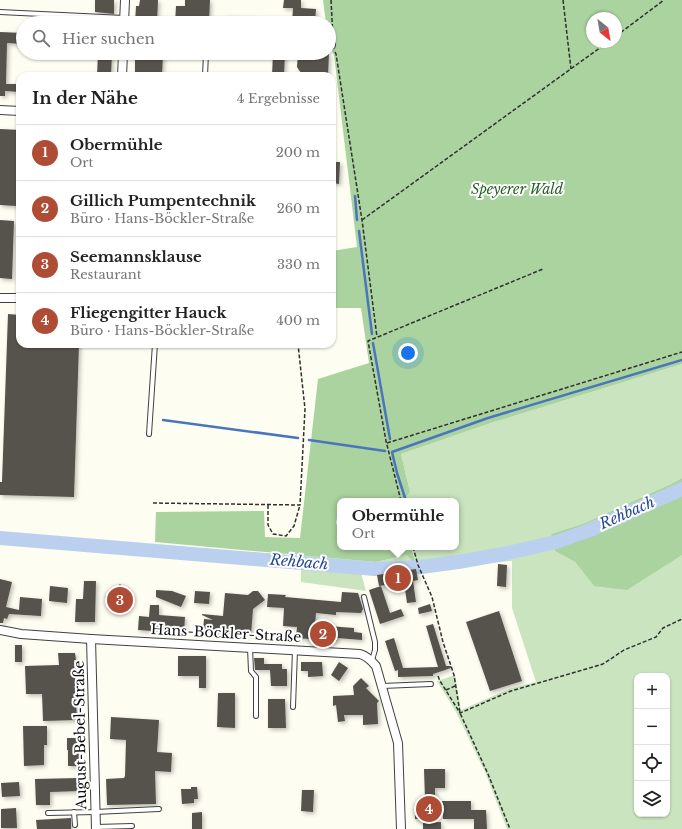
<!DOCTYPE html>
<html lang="de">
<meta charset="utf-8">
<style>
:root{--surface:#fff;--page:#f2f2f2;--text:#222;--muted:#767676;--line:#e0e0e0;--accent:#af4c35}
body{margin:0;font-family:"Libre Baskerville",serif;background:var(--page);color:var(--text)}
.controls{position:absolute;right:12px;bottom:12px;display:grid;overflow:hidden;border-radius:8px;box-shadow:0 1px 3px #0004}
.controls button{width:36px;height:36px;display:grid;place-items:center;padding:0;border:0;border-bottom:1px solid var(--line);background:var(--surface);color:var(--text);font:20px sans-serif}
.compass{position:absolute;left:586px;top:12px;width:36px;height:36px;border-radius:50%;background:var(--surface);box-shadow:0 1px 3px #0004;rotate:149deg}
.you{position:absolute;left:408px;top:353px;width:14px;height:14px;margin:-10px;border:3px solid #fff;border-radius:50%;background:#1a73e8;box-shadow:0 0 0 6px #1a73e833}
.badge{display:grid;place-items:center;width:26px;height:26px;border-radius:50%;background:var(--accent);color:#fff;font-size:13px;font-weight:700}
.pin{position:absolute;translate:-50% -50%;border:2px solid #fff;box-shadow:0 1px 4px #0006}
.popup{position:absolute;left:337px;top:498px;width:122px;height:52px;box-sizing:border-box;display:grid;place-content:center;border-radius:8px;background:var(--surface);filter:drop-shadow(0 1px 3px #0005);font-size:13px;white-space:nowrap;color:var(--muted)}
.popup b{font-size:15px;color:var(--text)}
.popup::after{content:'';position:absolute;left:50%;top:100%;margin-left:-8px;border:8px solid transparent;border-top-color:var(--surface)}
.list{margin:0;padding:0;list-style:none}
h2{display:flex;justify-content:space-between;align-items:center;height:52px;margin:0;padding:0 16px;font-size:17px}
h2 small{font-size:13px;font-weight:400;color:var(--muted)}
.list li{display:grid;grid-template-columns:26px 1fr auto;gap:12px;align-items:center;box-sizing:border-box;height:56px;padding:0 16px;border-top:1px solid var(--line)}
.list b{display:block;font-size:15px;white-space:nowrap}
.list p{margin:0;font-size:13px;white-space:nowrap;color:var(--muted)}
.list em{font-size:13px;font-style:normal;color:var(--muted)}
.icon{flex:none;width:22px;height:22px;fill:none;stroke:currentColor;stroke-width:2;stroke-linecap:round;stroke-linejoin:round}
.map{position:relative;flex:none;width:682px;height:829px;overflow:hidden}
.search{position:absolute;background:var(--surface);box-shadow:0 1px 3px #0004;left:16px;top:16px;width:320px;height:44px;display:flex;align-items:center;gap:10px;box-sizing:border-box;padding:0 14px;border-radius:22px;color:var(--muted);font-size:15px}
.panel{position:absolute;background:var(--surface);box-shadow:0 1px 3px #0004;left:16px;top:72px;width:320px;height:276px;border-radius:12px}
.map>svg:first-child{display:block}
.green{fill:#c9e4be;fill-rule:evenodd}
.forest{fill:#aad39f;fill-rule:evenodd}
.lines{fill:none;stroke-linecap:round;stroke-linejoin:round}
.stream{stroke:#4a75be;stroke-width:2.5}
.river{stroke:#bbcfef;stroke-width:14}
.building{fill:#55524c;filter:url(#shadow)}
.lane-casing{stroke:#414141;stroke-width:6}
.street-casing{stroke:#414141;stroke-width:10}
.path{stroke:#303030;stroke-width:1.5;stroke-dasharray:4 2;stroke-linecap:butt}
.lane{stroke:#fff;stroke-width:4}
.street{stroke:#fff;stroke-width:8}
.labels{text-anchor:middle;stroke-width:4;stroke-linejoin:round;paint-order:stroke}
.park-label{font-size:14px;font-style:italic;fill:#255f27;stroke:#fff}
.street-label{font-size:14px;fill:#0e0e0e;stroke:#fff}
.water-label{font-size:15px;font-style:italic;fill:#254992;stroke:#fff}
</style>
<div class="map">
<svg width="682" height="829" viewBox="0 0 682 829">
<defs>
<filter id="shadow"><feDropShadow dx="2" dy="2" stdDeviation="2" flood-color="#0004"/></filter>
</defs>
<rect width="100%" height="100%" fill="#fdfdf1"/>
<path class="green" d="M682 364V478L671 484 585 523 551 534 555 551 575 562 594 586 671 561 682 555V829H507L485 772 456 712 437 681 455 675 461 710 509 689 536 682 512 608V561L361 573 366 591 301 582V555L376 562 406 555 416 563 411 547H456V501H403L410 492 401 454 491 423ZM637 676H667V814H637Z"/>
<g class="forest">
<path d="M323 0H682V364L491 423 401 454 410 492 403 501H340V510L338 513 336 523 340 530V547H411L416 564 406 555 376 562 155 542 156 512 264 511 265 537 300 538 318 379 369 363 361 308H332V251L357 247 334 55 329 46V23H326ZM592 18H616V42H592Z"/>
<path d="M682 478V555L627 590 594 586 575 562 555 551 551 534 585 523 671 484Z"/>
</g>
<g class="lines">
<g class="stream">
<path d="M355 196 357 220"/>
<path d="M359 231 372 334"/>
<path d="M373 343 390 439"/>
<path d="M163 420 298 438"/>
<path d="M309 440 385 451"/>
<path d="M406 501 397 473 392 452 488 418 682 360"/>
</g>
<path class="river" d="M0 538 375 569 421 567 458 562 503 554 556 542 590 530 682 489"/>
</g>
<g class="building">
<path d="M95 0H114V14L95 12Z"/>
<path d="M140 0H158L157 23H135L136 6H139Z"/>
<path d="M185 0H210L209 23H175L176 6H185Z"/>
<path d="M284 0H301V8L316 9 315 23H292L293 8H283Z"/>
<path d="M225 16 257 17V23H225Z"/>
<path d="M0 32 23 33V44L7 43 6 84H20V92L5 91V96H0Z"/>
<path d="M98 53H112L111 76H97Z"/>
<path d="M135 53 163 54 162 76H135Z"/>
<path d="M273 53H285L284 76H272Z"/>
<path d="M298 53H329L328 76H303L297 67Z"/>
<path d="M0 129 20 130 17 206 0 205Z"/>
<path d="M332 162H340L339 184 332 183Z"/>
<path d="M0 220 14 221 12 279 0 278Z"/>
<path d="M8 314 20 315V344H79L74 497 0 495V482H2Z"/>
<path d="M498 564 507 565 506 587 497 586Z"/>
<path d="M416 569 418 580 413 581 416 602 407 603 404 582 379 586 377 575Z"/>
<path d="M0 579 12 582 6 607 19 610 20 597 42 599 41 616 9 614 7 619 4 618 3 623H0Z"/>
<path d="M84 581H96L95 622H75L76 599H83Z"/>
<path d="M120 584 132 598 117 611 105 597Z"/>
<path d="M50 586 68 588 67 603 49 601Z"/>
<path d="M381 586 390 613 401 609 404 616 380 624 369 590Z"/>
<path d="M156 590 172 591 186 596 181 607 156 597Z"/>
<path d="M195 591 210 592 209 604 194 603Z"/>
<path d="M253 591H258L265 600 253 609 251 635 203 632 204 619 213 620 202 615V614L223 616 225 593 248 595Z"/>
<path d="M342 592 358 593 363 609 361 613 336 612V615L316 613 315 625 354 628V632L362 633V640L337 638V641L296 638 297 627 283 626 284 608 267 607 268 594 286 595 285 597 341 602Z"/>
<path d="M430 604 432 611 419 614 418 608Z"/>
<path d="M150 605H159V615L185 617 184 633 138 630 139 616 149 617Z"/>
<path d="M499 611 522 681 490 691 466 622Z"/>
<path d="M433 624 446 666H451V668L433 674V676L398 677V670L395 671 385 641 394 638 403 668 438 667 426 626Z"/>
<rect x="15" y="645" width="7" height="17"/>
<path d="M58 653H75L76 660H74L77 720 43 721 42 694H26L25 666 59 665Z"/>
<path d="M178 656H206V688H199V676H178Z"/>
<path d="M254 658H264V664H282V669H287V686H271L270 670H255Z"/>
<path d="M301 662H322L323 676 308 677V671H301Z"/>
<path d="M339 662 348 668 339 681 331 675Z"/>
<path d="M361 678 369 686 366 688 379 701 377 703 378 724 363 725V715H344L345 721 338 722 336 705 333 706V696L354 695 353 686Z"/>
<path d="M218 693H235V728L217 727Z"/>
<path d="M268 699H285L286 728H268Z"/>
<path d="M111 717 159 720 157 752 172 753 171 772 155 771 156 804 107 805 106 779 124 778 125 776 126 740 110 739Z"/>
<path d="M23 726H47V745H44V765L24 766Z"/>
<path d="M67 738H79V766H68V750H67Z"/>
<path d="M424 769H445V788H435V799H425Z"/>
<path d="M80 778V791L50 792V805H36L35 779Z"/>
<path d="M19 782 20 796 2 797 1 783Z"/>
<path d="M191 787H197L198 799H194V803L182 804 181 789H191Z"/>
<path d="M302 790H314L313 812 301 811Z"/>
<path d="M442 801H471V810H486L487 829H474V819H443Z"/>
<rect x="415" y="806" width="8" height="13"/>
<path d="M16 808 17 828H1V809Z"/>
<path d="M202 812V829H192V813Z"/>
<path d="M71 818V829H37L36 820Z"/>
<path d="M441 822V829H423V823Z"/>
</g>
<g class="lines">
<g class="lane-casing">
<g id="lane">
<path d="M0 12 124 18"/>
<path d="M205 76 206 53"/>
<path d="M149 434 155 344"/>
<path d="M364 597 375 642V650L372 660"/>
<path d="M250 648 251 671 256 677V716"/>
<path d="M382 686 431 684"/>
<path d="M293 707 295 650"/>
<path d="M74 812 75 825"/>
<path d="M48 813 95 812 159 809"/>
<path d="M96 827 132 826"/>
</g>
</g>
<g class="street-casing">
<g id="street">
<path d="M124 23 125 0"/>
<path d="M329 45H331"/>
<path d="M122 76 123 53"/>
<path d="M0 110 20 111"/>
<path d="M0 298H20"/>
<path d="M0 630 21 634 91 639 360 654C367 656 371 660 376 666L398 743 401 829"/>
<path d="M91 639 96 829"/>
</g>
</g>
<g class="path">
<path d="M331 0 333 38"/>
<path d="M563 0 571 69"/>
<path d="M616 36 664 0"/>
<path d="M335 52 336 54 362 220 377 337"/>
<path d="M362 220 608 42"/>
<path d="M387 443 682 352"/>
<path d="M401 501 386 441 368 341 543 269"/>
<path d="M153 503 300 505 305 409 298 344"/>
<path d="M268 505V525L273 534 286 536 294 526 300 505"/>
<path d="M413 547 418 565 432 597 443 642 454 675 460 713 488 774 510 829"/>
<path d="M438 676 440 681 460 713 511 691 603 664 624 650 656 637 663 628 682 619"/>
<path d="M446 690 455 686"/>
</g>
<use href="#lane" class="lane"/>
<use href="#street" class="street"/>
</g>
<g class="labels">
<g class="park-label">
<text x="517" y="194">Speyerer Wald</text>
</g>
<g class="street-label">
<text transform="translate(226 633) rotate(3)" y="5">Hans-Böckler-Straße</text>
<text transform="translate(80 735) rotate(-91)" y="5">August-Bebel-Straße</text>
</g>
<g class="water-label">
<text transform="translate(627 513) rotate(-24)" y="5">Rehbach</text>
<text transform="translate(299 562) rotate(5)" y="5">Rehbach</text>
</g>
</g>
</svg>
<div class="controls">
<button>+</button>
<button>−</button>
<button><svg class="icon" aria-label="locate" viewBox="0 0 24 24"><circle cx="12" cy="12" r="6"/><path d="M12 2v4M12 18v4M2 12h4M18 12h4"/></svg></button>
<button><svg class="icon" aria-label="layers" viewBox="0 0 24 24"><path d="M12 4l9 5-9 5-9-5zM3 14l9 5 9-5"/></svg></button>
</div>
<svg class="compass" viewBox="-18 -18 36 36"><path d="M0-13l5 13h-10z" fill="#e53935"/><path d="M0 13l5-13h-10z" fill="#767676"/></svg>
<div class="you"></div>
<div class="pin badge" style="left:398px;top:578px">1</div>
<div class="popup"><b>Obermühle</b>Ort</div>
<div class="pin badge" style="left:323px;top:634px">2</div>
<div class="pin badge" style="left:120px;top:600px">3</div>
<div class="pin badge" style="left:429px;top:809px">4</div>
<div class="search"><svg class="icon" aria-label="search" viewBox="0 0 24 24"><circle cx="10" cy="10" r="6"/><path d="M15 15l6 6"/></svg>Hier suchen</div>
<section class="panel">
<h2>In der Nähe<small>4 Ergebnisse</small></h2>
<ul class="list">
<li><span class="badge">1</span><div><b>Obermühle</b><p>Ort</p></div><em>200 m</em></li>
<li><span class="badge">2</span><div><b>Gillich Pumpentechnik</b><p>Büro · Hans-Böckler-Straße</p></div><em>260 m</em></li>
<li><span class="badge">3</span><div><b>Seemannsklause</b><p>Restaurant</p></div><em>330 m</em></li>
<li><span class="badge">4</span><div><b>Fliegengitter Hauck</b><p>Büro · Hans-Böckler-Straße</p></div><em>400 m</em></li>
</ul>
</section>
</div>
